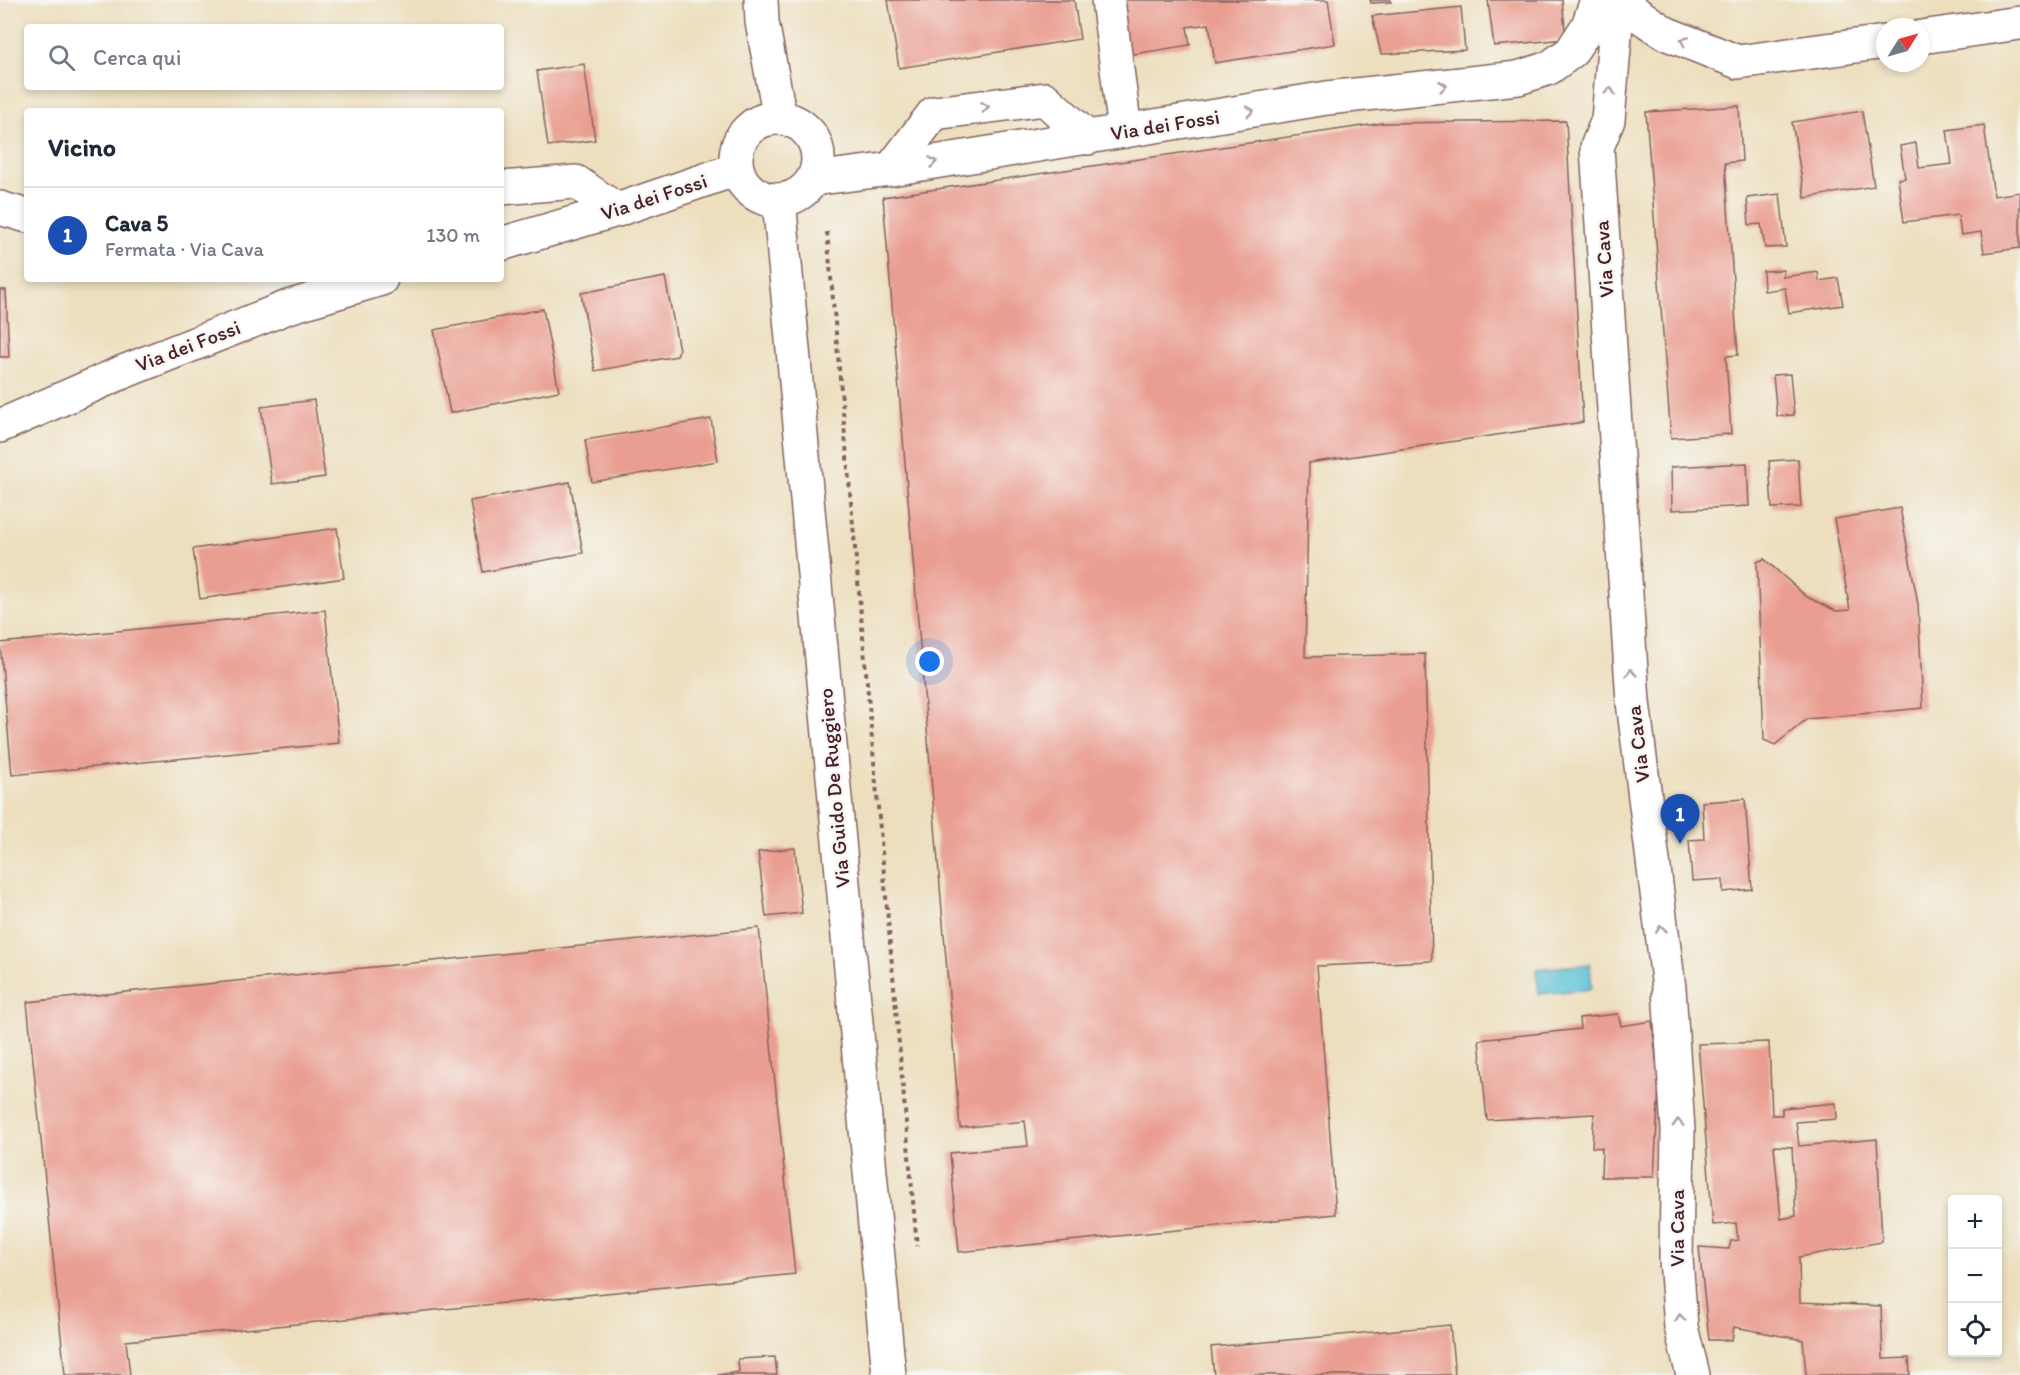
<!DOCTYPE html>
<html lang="it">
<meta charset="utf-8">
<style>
:root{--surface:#fff;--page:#f2f2f3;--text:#1f2937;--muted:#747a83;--line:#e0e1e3;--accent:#ea580c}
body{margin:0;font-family:Itim,sans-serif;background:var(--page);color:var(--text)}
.controls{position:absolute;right:18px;bottom:18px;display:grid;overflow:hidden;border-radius:6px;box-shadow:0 3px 9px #0003}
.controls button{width:54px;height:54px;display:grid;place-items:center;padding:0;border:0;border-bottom:2px solid var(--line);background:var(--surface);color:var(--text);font:30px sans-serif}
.compass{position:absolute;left:1876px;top:18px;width:54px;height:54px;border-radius:50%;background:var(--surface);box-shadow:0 3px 9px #0003;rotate:53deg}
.you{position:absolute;left:930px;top:662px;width:21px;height:21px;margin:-15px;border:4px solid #fff;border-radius:50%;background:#1a73e8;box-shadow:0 0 0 9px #1a73e833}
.badge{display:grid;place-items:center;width:39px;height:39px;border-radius:50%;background:var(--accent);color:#fff;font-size:20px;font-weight:700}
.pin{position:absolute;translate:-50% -50px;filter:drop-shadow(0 2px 3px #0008)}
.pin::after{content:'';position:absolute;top:32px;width:21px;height:18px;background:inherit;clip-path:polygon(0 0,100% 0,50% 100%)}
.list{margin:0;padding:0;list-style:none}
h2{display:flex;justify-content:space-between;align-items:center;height:78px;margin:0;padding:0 24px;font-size:26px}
h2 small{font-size:20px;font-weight:400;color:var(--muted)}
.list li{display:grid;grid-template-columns:39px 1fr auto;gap:18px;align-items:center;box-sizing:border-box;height:96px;padding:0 24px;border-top:2px solid var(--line)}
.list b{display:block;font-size:22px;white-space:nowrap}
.list p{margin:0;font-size:20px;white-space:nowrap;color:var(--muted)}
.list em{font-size:20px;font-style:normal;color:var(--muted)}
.icon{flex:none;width:33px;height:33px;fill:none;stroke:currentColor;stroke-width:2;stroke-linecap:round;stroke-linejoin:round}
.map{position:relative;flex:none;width:2020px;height:1375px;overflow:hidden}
.search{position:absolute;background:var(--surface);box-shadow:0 3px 9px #0003;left:24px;top:24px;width:480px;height:66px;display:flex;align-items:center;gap:15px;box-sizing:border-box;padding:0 21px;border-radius:6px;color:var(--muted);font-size:22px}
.panel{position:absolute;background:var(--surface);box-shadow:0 3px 9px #0003;left:24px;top:108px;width:480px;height:174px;border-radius:6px}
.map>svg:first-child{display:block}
.water{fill:#5bc2d7;stroke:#527081;stroke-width:1.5}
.building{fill:#ea9e91;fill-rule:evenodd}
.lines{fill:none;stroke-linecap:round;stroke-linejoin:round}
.minor-casing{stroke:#83625e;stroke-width:36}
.path{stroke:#83625e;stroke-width:4;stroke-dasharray:4.5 4.5;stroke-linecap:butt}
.minor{stroke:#fff;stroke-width:33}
.oneway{stroke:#ae9aa0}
.labels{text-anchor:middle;stroke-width:5;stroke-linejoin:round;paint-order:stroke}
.street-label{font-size:21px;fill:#4a1f2b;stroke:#f6f6f2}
</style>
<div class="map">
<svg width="2020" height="1375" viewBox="0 0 2020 1375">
<rect width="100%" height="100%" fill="#f6f6f2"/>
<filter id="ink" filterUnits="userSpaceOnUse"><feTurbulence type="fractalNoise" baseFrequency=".0167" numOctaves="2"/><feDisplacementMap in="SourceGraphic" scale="12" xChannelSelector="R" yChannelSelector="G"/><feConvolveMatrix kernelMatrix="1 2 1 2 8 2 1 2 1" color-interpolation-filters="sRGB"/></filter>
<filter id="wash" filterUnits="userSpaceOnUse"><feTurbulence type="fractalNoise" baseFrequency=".008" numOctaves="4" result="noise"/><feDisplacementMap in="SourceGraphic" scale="24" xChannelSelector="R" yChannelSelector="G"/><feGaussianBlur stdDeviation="1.35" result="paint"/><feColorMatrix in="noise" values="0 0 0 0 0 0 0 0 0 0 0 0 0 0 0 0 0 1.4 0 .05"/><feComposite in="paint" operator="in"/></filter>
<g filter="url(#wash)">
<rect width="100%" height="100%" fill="#eddfbe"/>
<path class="water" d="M1590 964 1592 989 1539 994 1536 969Z"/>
<g id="blocks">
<g class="building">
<path d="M888 0H1074L1080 39 899 68Z"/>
<path d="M1118 0H1328L1335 44 1215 63 1209 24 1187 27 1190 45 1128 55Z"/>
<path d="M1370 0H1391V2L1371 3Z"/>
<path d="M1488 0H1562L1566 39 1494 46Z"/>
<path d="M1461 7 1465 50 1381 54 1372 16Z"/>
<path d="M584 64 595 140 548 146 537 71Z"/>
<path d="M1739 106 1742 161 1725 163 1738 355 1726 356 1731 434 1671 438 1646 112Z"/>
<path d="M1862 111 1874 186 1805 198 1792 122Z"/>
<path d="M1566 121 1583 422 1309 463 1305 657 1425 654 1432 961 1317 966 1336 1214 959 1252 950 1153 1028 1146 1025 1121 960 1128 883 197 1383 123Z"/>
<path d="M1984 125 1994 196 2020 192V248L1984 253 1981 232 1961 235 1958 215 1904 222 1898 179 1905 178 1900 146 1916 143 1919 168 1952 164 1947 130Z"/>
<path d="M1780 194 1786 247 1765 248 1761 224 1749 225 1747 198Z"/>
<path d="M1783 270V277L1818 272 1819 281 1838 278 1843 305 1789 313 1785 288 1764 291 1763 271Z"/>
<path d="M665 277 679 350 677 356 595 371 581 293Z"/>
<path d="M0 290H6L9 357H0Z"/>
<path d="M543 309 559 391 450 413 434 330Z"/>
<path d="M1790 374 1794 415 1777 416 1773 375Z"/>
<path d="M314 400 325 477 272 484 261 407Z"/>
<path d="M711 419 718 461 592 482 585 440Z"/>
<path d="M1798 459 1801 507 1772 508 1769 461Z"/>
<path d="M1747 463 1749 506 1672 510 1671 467Z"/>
<path d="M570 482 583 553 483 572 470 501Z"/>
<path d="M1900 508 1918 604 1923 708 1807 719 1775 745 1764 740 1757 562 1764 559 1807 597 1836 611 1850 610 1834 519Z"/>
<path d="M337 528 344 578 200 599 193 549Z"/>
<path d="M325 610 339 743 12 775 0 643Z"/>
<path d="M1745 799 1752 889 1723 892V879L1692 881 1689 840 1704 839 1702 802Z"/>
<path d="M795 848 802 913 766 917 758 852Z"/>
<path d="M759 928 795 1274 126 1341 130 1375H65L27 1002Z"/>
<path d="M1618 1014 1621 1026 1652 1021 1659 1085 1654 1177H1601L1602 1148 1592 1147 1594 1114 1487 1120 1479 1040 1580 1029 1579 1018Z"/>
<path d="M1769 1042 1772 1115H1782V1108L1836 1103 1837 1119 1796 1122 1799 1146 1877 1139 1882 1242 1799 1257 1800 1302 1881 1306 1883 1359 1909 1358 1910 1375H1806L1803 1340 1734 1327 1732 1340H1709L1699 1247 1729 1249 1731 1241 1738 1240 1736 1223 1713 1225 1698 1044ZM1774 1146 1792 1147 1796 1216 1781 1219Z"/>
<path d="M1450 1325 1455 1375H1214L1211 1347Z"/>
<path d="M775 1357 777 1375H717L739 1372 738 1359Z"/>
</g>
</g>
</g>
<g filter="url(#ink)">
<use href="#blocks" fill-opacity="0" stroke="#83625e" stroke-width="1.5"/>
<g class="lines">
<g class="minor-casing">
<g id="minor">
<path d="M761 0 762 22 780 118"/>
<path d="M1108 0 1125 131"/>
<path d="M1618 0 1608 120 1597 147 1633 702 1669 988 1678 1130 1676 1258 1681 1327 1693 1375"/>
<path d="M1618 1 1665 33 1738 62 1885 42"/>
<path d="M1921 37 2020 23"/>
<circle cx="777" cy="159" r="41"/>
<path d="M891 169 934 113 1045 99 1088 138"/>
<path d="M813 179 891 169 1327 98 1518 78 1549 68 1571 52 1588 26 1597 0"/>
<path d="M501 188 576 182 617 210"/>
<path d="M779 200 889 1375"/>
<path d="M0 208 27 216"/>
<path d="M501 244 617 210 737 169"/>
<path d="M0 426 123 372 288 307 381 279"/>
</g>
</g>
<path class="path" d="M827 232 917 1246"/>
<use href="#minor" class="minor"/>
</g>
<defs><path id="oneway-chevron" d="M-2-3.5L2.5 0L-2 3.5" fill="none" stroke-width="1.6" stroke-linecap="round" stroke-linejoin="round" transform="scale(1.5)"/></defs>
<g class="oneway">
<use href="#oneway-chevron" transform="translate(1684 41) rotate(-156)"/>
<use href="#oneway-chevron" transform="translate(1443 86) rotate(-6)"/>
<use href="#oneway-chevron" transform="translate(1610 91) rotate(-85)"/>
<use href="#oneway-chevron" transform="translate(985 107) rotate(-7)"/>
<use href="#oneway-chevron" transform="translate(1250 111) rotate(-9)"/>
<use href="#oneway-chevron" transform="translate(933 162) rotate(-9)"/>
<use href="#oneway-chevron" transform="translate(1631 673) rotate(-94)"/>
<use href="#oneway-chevron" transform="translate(1661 929) rotate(-97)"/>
<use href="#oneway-chevron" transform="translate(1678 1123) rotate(-93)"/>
<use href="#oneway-chevron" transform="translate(1680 1318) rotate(-95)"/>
</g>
</g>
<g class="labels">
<g class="street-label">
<text transform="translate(1165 125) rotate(-9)" y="7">Via dei Fossi</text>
<text transform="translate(654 197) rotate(-18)" y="7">Via dei Fossi</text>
<text transform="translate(1604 259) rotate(-94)" y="7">Via Cava</text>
<text transform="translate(188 346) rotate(-21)" y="7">Via dei Fossi</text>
<text transform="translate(1638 744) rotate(-97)" y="7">Via Cava</text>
<text transform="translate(834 788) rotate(-95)" y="7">Via Guido De Ruggiero</text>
<text transform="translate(1677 1228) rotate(-90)" y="7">Via Cava</text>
</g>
</g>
</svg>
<div class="controls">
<button>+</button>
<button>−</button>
<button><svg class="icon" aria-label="locate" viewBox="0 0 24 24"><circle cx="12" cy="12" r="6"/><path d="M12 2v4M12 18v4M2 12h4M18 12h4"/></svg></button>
</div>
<svg class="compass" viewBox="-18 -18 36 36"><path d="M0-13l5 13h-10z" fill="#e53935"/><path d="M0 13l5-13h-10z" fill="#747a83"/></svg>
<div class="you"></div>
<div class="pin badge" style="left:1680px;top:844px;background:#1a4fb4">1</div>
<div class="search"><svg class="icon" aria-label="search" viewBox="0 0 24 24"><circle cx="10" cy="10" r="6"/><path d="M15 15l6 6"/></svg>Cerca qui</div>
<section class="panel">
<h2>Vicino<small></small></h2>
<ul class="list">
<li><span class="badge" style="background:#1a4fb4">1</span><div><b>Cava 5</b><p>Fermata · Via Cava</p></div><em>130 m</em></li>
</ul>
</section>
</div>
